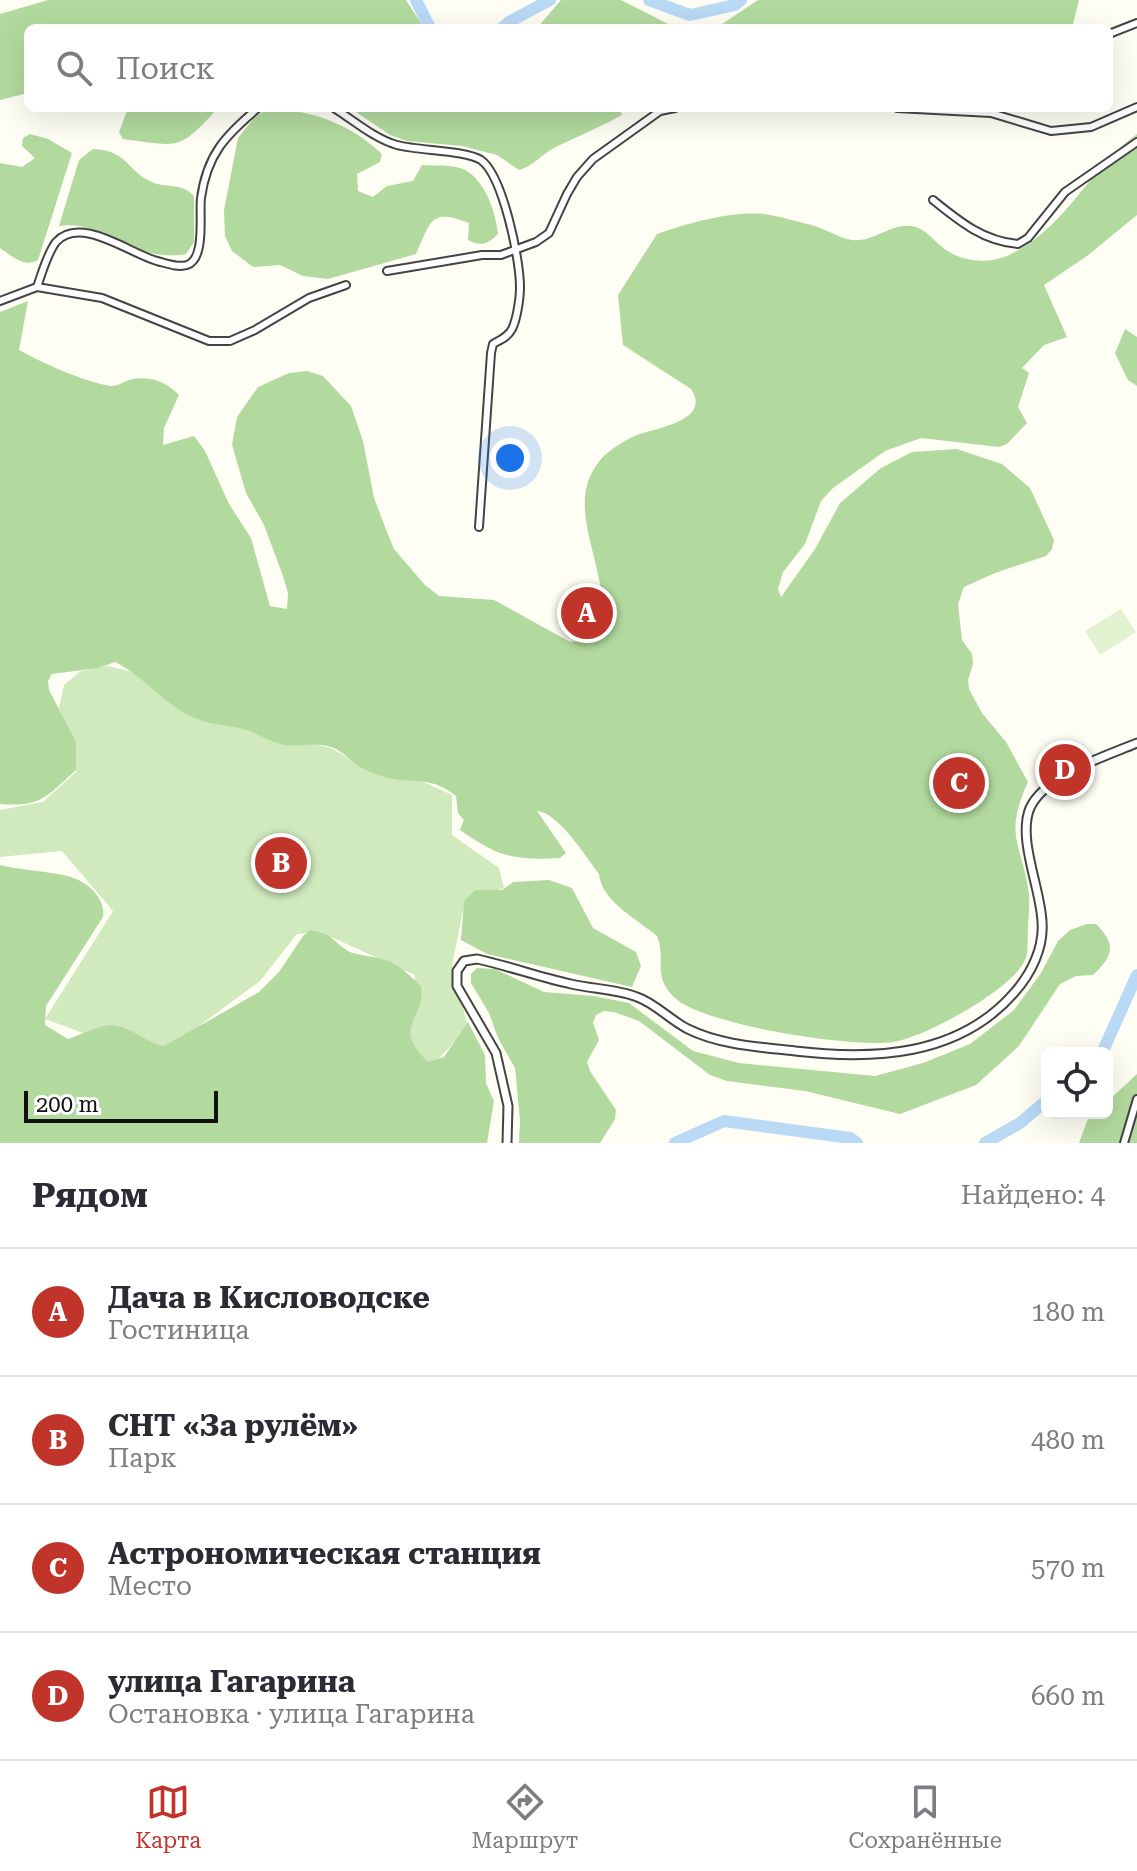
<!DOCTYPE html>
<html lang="ru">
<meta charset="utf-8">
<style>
:root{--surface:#fff;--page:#f7f7f7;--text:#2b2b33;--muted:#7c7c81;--line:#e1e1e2;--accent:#c0342a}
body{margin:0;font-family:"Roboto Serif",serif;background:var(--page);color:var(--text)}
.controls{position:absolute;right:24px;bottom:24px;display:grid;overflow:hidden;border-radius:12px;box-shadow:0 8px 32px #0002}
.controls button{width:72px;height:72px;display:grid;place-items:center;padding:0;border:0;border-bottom:2px solid var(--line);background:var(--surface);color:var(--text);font:40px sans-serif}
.scale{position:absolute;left:24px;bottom:20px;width:194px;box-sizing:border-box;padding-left:8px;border:4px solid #111;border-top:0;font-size:22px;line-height:28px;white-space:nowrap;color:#111;-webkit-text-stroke:6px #fff;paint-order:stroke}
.you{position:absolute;left:510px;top:458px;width:28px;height:28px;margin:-20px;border:6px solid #fff;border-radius:50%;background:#1a73e8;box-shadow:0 0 0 12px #1a73e833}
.badge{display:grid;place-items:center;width:52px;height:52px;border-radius:50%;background:var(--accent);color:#fff;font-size:26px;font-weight:700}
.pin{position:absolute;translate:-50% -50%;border:4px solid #fff;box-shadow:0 2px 8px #0006}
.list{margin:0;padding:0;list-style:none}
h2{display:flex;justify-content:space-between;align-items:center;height:104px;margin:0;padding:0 32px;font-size:34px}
h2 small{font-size:26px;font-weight:400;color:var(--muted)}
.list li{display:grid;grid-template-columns:52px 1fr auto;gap:24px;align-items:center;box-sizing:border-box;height:128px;padding:0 32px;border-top:2px solid var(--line)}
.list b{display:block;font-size:30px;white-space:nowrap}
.list p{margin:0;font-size:26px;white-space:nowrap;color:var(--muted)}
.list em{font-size:26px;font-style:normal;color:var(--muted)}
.icon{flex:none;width:44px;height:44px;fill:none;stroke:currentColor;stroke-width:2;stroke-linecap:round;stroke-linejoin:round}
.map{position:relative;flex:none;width:1137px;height:1143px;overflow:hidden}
.search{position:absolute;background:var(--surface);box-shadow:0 8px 32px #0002;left:24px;right:24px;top:24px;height:88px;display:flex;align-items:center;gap:20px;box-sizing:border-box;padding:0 28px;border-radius:12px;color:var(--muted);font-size:30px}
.sheet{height:616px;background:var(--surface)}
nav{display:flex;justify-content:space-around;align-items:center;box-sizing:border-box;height:112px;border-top:2px solid var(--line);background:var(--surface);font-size:22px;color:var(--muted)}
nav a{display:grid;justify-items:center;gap:4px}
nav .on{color:var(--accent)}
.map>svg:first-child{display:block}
.green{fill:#d0eabe}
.forest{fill:#b2da9e}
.pitch{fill:#e2f1d0}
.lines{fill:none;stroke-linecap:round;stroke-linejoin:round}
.river{stroke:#bad9f5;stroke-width:12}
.minor-casing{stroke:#444;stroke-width:10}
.tertiary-casing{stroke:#444;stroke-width:11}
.minor{stroke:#fff;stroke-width:6}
.tertiary{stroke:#fff;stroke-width:7}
</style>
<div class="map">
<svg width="1137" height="1143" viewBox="0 0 1137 1143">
<rect width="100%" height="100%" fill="#fffef5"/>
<path class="green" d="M107 666 137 673 205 720 331 748 368 770 424 782 452 795V835L499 868 504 888 465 900 452 966 468 1027 429 1069 405 1047 415 975 320 932 297 934 260 981 154 1059 45 1019 113 911 62 851 0 857V810L43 802 76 772V748L59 708 64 685 81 671Z"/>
<g class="forest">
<path d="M48 0H406L424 28H28V93L0 100V14Z"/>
<path d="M561 0H621L676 28H537Z"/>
<path d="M758 0H1079L1072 28H709L722 24Z"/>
<path d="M128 108H218C178 152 180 146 123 139L119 132Z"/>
<path d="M350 108H620L622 115C599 128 575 137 552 149 540 156 533 166 519 170L497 155 462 146 407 141 390 135Z"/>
<path d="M267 109C311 109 350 124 382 154L380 162 357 174 358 191 373 197 387 186 413 181 422 165C434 166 456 164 467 171 486 183 496 213 498 234 488 244 481 247 468 240L469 223C430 208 431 221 416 254L328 279 303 276 280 265 253 267 232 251 225 236 224 210 238 138 254 118Z"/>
<path d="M30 134 48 139 72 153 38 260C24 268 12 256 0 248V163L22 167 35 158 22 146 23 138Z"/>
<path d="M1137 134V215L1087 256 1044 285 1067 337 1044 345 1022 368 1029 373 1018 407 1027 423 1007 444 999 447 921 438 885 451 833 488 821 501 805 544 783 572 778 589 781 597 815 549 840 503 881 468 912 452 957 449 1002 464 1030 488 1054 540 1052 549 1046 556 995 573 964 587 958 604 962 640 972 654 973 664 968 680 969 689 982 713 1006 742 1028 782C1003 837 1022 842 1029 894 1030 905 1028 919 1028 930 1027 940 1029 952 1025 960 1013 989 924 1038 893 1042 854 1048 703 1025 675 998 651 975 667 961 657 936 638 920 601 901 599 874 586 857 558 812 537 811L566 853 560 858C513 861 497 856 460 830L464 820 458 813 456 796C427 773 410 786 381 776 373 773 364 770 358 766 348 759 340 748 327 746 313 743 298 747 284 745 271 742 261 736 250 731 232 725 212 726 195 718 165 706 144 676 115 662L98 668 52 674 48 681 49 690 76 742V770C46 797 42 807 0 804V312L28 301 19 350C40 362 87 383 111 386 118 386 123 382 129 380 149 375 165 381 179 395L164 428 163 445 194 436 205 451 229 504 251 538 270 606 287 609 288 593 283 576 264 525 246 493 232 445 237 417 258 387 289 373 307 371 323 376 351 406 363 441 374 498 387 532 394 549 424 584 439 596 494 600 570 642 599 639 610 617C602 600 601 587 597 570 589 532 572 493 601 459 609 450 625 440 637 435 656 428 712 421 691 389L623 345 618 295 657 234C689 223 730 211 764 214 780 216 797 222 812 225 826 229 839 238 852 240 872 243 890 224 911 226 925 228 931 238 941 246 959 262 987 265 1009 255 1064 230 1089 169 1137 134Z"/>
<path d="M93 149C128 150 126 171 152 182 168 189 181 182 194 196V242L186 254C136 264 103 219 59 226L79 160Z"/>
<path d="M1125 329 1137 337V386L1128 380 1115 353Z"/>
<path d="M0 865C22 871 58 871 76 879 91 885 106 901 103 917L46 1006 45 1025 68 1039C81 1035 97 1026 110 1025 129 1025 146 1043 164 1046L259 992 279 972 303 936 310 930C334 934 330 939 348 951 357 956 378 956 391 962 402 967 412 978 421 986 426 1022 390 1025 428 1062L444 1057 468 1022 485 1055 486 1083 494 1101 487 1143H0Z"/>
<path d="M549 880 572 888 593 928 636 952 641 966 632 987 487 954 461 940 464 901 475 890H502L513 882Z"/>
<path d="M1087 924H1096C1117 945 1113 956 1093 975L1076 976 1060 984 1019 1046 976 1085 900 1114 805 1091 727 1081 710 1075 639 1021 614 1012 604 1011 596 1015 593 1023 599 1040 587 1062 590 1071 616 1110 615 1119 600 1143H519L520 1120 515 1068 498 1038 489 1013 471 983V974L477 968 495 969 544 992 594 996 629 1003 693 1051 739 1063 875 1076 923 1063 970 1044 1014 1010 1041 973 1058 941 1070 930Z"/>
<path d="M1137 1074V1143H1079L1087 1121 1095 1113H1107V1102Z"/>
</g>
<path class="pitch" d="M1121 609 1136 632 1100 655 1085 631Z"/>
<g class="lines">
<g class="river">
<path d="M416 0 430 28"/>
<path d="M649 0 690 15 735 5 741 0"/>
<path d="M502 28 509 22 550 0"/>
<path d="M1102 1053 1137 975"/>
<path d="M675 1143 724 1121 850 1138 857 1143"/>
<path d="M985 1143 1020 1123 1047 1100"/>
</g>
<g class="minor-casing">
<g id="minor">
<path d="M1109 34 1137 23"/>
<path d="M334 108C353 120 375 139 397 145 420 151 465 150 481 160 503 176 520 259 520 287 520 298 517 319 512 329 508 337 500 340 493 344L491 353 479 527"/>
<path d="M897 108 991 113 1051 131 1091 127 1137 107"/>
<path d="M933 200C959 221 983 241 1018 244L1028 238 1065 192 1137 142"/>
<path d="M387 271 482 255H501L536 242 549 233 567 194 577 177 593 159 660 111 675 108"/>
<path d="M37 287C42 273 47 254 56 242 80 215 129 253 157 261 166 263 177 268 187 265 206 259 199 214 201 198 207 154 226 135 258 108"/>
<path d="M0 301 37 287 102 298 209 341H230L255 330 309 298 346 285"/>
<path d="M1124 1143 1137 1099"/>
</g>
</g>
<g class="tertiary-casing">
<path id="tertiary" d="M507 1143 508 1106 496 1053 457 986V971L464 961 477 959C509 966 539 977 571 984 592 989 617 989 637 997 655 1003 670 1020 688 1029 720 1045 760 1047 795 1051 873 1060 958 1057 1014 993 1031 974 1044 948 1042 922 1041 889 1017 839 1030 808 1045 775 1106 756 1137 743"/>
</g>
<use href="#minor" class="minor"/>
<use href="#tertiary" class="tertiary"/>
</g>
</svg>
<div class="controls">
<button><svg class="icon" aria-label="locate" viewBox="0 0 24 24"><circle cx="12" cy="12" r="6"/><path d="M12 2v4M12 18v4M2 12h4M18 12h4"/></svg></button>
</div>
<div class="scale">200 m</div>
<div class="you"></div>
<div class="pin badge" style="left:587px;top:613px">A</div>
<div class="pin badge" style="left:281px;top:863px">B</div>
<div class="pin badge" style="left:959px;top:783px">C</div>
<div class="pin badge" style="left:1065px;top:770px">D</div>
<div class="search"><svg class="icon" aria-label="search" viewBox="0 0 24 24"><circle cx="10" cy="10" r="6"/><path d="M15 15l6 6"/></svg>Поиск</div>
</div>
<section class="sheet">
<h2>Рядом<small>Найдено: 4</small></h2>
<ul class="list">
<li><span class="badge">A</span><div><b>Дача в Кисловодске</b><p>Гостиница</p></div><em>180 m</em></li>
<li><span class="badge">B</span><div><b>СНТ «За рулём»</b><p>Парк</p></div><em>480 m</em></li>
<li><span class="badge">C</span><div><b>Астрономическая станция</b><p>Место</p></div><em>570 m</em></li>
<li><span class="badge">D</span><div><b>улица Гагарина</b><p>Остановка · улица Гагарина</p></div><em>660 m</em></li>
</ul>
</section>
<nav>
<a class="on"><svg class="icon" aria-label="map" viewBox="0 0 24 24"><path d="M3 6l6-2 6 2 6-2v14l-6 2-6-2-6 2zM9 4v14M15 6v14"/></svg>Карта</a>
<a><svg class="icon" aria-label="directions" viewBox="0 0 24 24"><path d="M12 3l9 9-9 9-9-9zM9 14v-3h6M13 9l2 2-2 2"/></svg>Маршрут</a>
<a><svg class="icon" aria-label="saved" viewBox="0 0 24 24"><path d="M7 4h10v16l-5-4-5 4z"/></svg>Сохранённые</a>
</nav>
